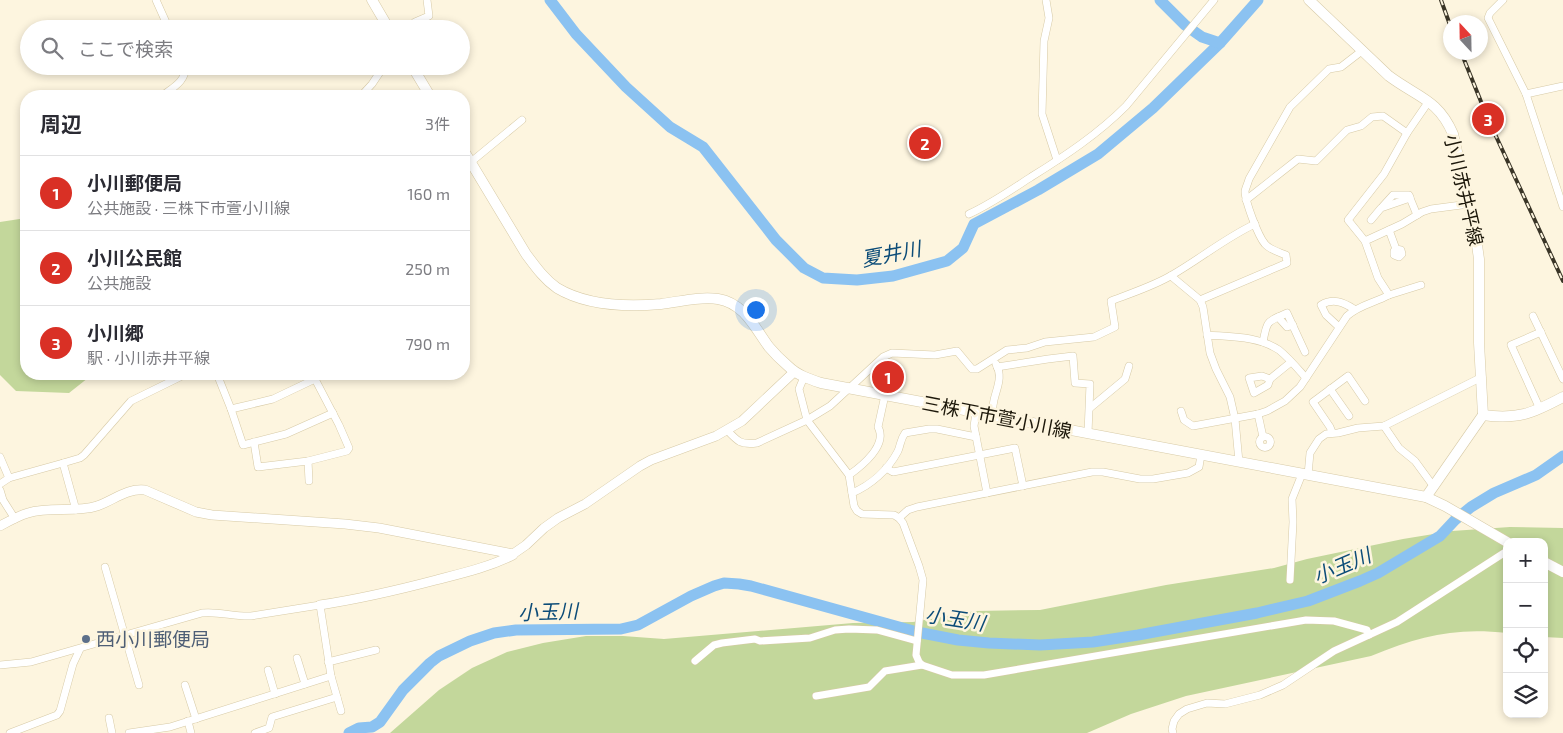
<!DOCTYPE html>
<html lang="ja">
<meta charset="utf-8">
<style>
:root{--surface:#fff;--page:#f7f7f7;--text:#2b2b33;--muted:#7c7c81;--line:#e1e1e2;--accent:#d93025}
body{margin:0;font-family:"Exo 2","Noto Sans JP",sans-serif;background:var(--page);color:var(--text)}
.controls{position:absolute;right:15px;bottom:15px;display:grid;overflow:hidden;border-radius:10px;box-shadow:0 2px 8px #0003}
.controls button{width:45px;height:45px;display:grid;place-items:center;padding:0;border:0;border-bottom:1px solid var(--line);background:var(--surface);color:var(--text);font:25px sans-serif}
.compass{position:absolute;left:1443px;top:15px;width:45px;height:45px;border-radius:50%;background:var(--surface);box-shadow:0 2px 8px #0003;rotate:338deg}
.you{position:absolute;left:755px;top:309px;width:18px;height:18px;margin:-12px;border:4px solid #fff;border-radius:50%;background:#1a73e8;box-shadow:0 0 0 8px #1a73e833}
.badge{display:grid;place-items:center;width:32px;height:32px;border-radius:50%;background:var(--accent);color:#fff;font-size:16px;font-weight:700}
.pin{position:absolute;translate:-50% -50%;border:2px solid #fff;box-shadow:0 1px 5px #0006}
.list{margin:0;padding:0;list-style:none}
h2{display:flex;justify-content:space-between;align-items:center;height:65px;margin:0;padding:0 20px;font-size:21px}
h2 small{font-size:16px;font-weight:400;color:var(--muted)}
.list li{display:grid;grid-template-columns:32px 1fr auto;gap:15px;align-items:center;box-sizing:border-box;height:75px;padding:0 20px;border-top:1px solid var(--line)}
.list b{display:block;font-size:19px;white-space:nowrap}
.list p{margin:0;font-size:16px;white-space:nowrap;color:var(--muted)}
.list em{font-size:16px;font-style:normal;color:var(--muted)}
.icon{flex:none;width:28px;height:28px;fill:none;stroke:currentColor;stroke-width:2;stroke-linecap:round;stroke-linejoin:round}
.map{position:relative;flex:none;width:1563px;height:733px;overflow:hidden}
.search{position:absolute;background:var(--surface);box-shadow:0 2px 8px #0003;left:20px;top:20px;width:450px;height:55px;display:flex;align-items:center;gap:12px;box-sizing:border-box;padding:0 18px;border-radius:28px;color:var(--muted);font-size:19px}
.panel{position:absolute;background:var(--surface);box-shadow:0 2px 8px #0003;left:20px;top:90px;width:450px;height:290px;border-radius:20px}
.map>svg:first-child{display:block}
.green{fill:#c3d79b}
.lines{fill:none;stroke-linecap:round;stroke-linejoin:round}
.river{stroke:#8bc2f1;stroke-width:11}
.minor-casing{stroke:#d7caa6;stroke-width:8}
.tertiary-casing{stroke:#d7caa6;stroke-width:10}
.secondary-casing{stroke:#d7caa6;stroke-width:11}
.minor{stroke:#fff;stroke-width:7}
.tertiary{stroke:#fff;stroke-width:9}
.secondary{stroke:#fff;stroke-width:10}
.rail-casing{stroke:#3a3527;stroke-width:4}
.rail{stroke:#fdf5df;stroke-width:2;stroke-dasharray:5.5;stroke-linecap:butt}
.service-dot{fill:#5c6f8a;stroke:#fdf5df;stroke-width:2}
.labels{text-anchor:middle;stroke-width:5;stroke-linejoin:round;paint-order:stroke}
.street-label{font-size:19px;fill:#1c170a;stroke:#fdf5df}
.service-label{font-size:19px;fill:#4e5e75;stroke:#fdf5df;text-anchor:start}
.water-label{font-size:20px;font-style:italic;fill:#0c4c78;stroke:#fdf5df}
</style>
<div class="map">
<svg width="1563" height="733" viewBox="0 0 1563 733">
<rect width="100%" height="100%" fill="#fdf5df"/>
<g class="green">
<path d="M26 218V374H93L69 393 16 391 0 375V222Z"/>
<path d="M1510 527 1563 528V638L1544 637V542H1507V633C1455 627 1419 636 1371 656L1186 696 1131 714 1087 733H390L439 690 472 668 507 652 543 643 586 636H623L664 639 853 623 913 622 975 611 1040 610 1166 585 1274 568 1307 559 1403 539 1452 531Z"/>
</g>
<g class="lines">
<g class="river">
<path d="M550 0 576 34 626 87 670 127 703 147 776 240 804 268 823 278 857 280 893 276 947 261 963 248 974 224 1038 190 1098 154 1153 108 1220 43 1258 0"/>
<path d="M1160 0 1185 25 1202 37 1220 43"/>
<path d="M349 733 359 728 372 727 380 722 403 690 430 663 439 656 470 641 494 633 516 630 621 629 638 625 691 596 714 586 724 583 739 584 751 586 917 632 958 640 989 643 1040 645 1093 642 1138 635 1257 613 1308 601 1360 581 1378 573 1440 536 1455 520 1471 507 1494 493 1536 475 1563 456"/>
</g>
<g class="minor-casing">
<g id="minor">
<path d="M156 0 169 29"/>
<path d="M1046 0 1049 18 1044 41 1042 114 1057 160"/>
<path d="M1503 0 1490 13 1488 18 1526 94 1563 207"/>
<path d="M407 29 415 22 429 16 427 0"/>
<path d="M1526 94 1563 86"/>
<path d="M162 96C172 88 187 81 185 66"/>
<path d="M361 96 372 84 384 66"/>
<path d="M471 162 522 120"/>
<path d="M1246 200 1298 159 1316 161 1347 130 1361 126 1372 117 1383 116 1407 133 1429 101"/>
<path d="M1383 206 1393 195H1409L1410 197"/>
<path d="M969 214C991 204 1011 190 1031 177 1065 156 1098 134 1126 106L1214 0"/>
<path d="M1371 220 1381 208 1410 198 1417 215"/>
<path d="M1389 230 1396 249 1394 251V255L1399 257 1402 254 1401 250 1396 249"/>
<path d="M1365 241 1348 220 1384 174 1407 133"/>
<path d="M1171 276 1200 300 1203 307 1210 353 1216 369 1230 397 1235 419 1239 462"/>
<path d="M1389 295 1421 285"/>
<path d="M1200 300 1287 263 1286 255C1279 252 1270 250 1265 244 1258 236 1245 201 1245 191 1246 187 1248 183 1249 179L1290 107 1329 69 1341 67 1363 50"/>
<path d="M1533 316 1563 379"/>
<path d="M1278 317 1287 327 1293 325"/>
<path d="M1339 327 1326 315 1321 305C1333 298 1343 302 1354 309"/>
<path d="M1207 335C1231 337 1258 336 1279 350 1289 358 1298 369 1306 378"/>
<path d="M1263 342C1267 320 1267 322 1287 313L1305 352"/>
<path d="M997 367 1048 359 1073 356 1075 383 1090 384 1088 433"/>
<path d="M217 374 231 409 243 445 286 434 333 413"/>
<path d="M1262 376 1270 379 1268 385 1254 393 1249 378Z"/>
<path d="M804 377 799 389 807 420 849 475 854 506 857 511 862 514 894 515 899 518 903 523 919 566 923 580 916 655 919 662 922 665 952 675H984L1306 620 1334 621 1367 630 1369 635"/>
<path d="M1270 379 1291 362"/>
<path d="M1330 389 1349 416"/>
<path d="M1090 408 1125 379 1129 366"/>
<path d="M231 409 273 399 315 379 339 425 349 448 347 451 308 461 258 467 254 442"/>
<path d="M1540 409 1511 345 1541 332"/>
<path d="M1181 411 1184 420 1193 426 1258 414 1267 411 1285 401 1300 387 1347 316C1359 305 1374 303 1389 295L1378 278 1365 241 1402 224 1422 212 1431 209 1469 204"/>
<path d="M976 413 974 426 987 493"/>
<path d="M1258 414 1263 437"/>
<path d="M992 416C992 411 993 405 994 400 997 387 1003 377 996 364"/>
<path d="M1384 426 1399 448 1415 461 1434 487"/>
<path d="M727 430C738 442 741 445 757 443L807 420 830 406 883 357 892 353 935 355 957 351 972 369H977L1007 350 1027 348 1045 342 1094 337 1115 327 1111 301C1131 293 1154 286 1172 275 1200 259 1225 238 1255 224"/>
<path d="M1332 432 1330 427 1313 402 1348 376 1365 401"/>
<circle cx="1265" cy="442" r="5.5"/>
<path d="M0 457 9 478 63 463 76 510"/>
<path d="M308 461 309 481"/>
<path d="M63 463 80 458 84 455 131 401 186 374"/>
<path d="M886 468 893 472 1015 448 1023 486"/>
<path d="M849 475C862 466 888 445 878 427L885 395"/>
<path d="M1308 475 1310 453 1319 439 1326 434 1338 433 1358 428 1384 426 1482 377"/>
<path d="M0 484 9 478"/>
<path d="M0 490 3 500 15 519"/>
<path d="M852 493C871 485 888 470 898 451 901 444 900 440 905 433L929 429H937L976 437"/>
<path d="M899 518 908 510 917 507 1092 472H1103L1140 479H1153L1188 473 1199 467 1201 455"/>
<path d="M105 567 139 685"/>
<path d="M1290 580 1293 522 1292 499 1302 474"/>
<path d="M297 658 305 684"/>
<path d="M695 661 714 645 722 643 755 639 760 641 810 638 835 630 849 629 877 630 917 641"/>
<path d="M328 662 376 650"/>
<path d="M0 665 31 662 202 613C219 611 234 617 251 616L320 605 331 676 341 711"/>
<path d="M268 670 275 694"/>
<path d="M185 685 196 719"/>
<path d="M816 696 869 687 885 671 922 665"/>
<path d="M109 718 112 733"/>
<path d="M188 721 191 733"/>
<path d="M10 733 57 715 60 711 73 664 80 649"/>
<path d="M129 733 170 727 331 676"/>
<path d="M255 733 269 728 272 717 337 697"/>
<path d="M1173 733 1172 729 1174 721 1179 714 1187 709 1207 703 1225 704 1260 695 1283 685 1334 651 1397 622 1507 551"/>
</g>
</g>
<g class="tertiary-casing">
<g id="tertiary">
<path d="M0 526C9 521 18 516 28 513 50 506 75 513 97 506 114 500 127 488 145 490L196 512 212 515 345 524 379 528 513 554 526 545 544 528 558 518 585 504 640 466 651 460 716 436 742 421 794 372"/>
<path d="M320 605C359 599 398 590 436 580 463 573 489 567 513 555"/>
</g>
</g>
<g class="secondary-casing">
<g id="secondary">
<path d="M372 0 389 29"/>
<path d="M1309 0 1389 76C1417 97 1438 99 1453 134L1475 231 1479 259V343L1483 415"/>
<path d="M412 66 430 96"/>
<path d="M464 151 526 254C535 266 544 279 557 288 587 306 627 307 661 304 679 302 700 296 718 299 744 303 755 328 769 347 774 353 781 360 788 366 797 375 809 379 821 383L1426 497 1445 506 1507 542"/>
<path d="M1483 415C1518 420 1533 413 1563 397"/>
<path d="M1426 497 1483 415"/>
<path d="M1544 562 1563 572"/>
</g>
</g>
<use href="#minor" class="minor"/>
<use href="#tertiary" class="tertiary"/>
<use href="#secondary" class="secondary"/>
<g class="rail-casing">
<g id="rail">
<path d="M1441 0 1450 25"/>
<path d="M1461 52 1488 119 1563 281"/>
</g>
</g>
<use href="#rail" class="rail"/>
</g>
<circle class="service-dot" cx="86" cy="639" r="5"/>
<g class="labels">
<g class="street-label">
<text transform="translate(1464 190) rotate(77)" y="7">小川赤井平線</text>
<text transform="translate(997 417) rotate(11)" y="7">三株下市萱小川線</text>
</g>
<g class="service-label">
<text x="96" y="646">西小川郵便局</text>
</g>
<g class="water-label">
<text transform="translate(891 254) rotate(-11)" y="7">夏井川</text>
<text transform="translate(1342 566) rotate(-23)" y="7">小玉川</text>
<text transform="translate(548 612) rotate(-2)" y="7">小玉川</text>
<text transform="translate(955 619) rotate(9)" y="7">小玉川</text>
</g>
</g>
</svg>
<div class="controls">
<button>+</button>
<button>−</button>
<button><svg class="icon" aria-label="locate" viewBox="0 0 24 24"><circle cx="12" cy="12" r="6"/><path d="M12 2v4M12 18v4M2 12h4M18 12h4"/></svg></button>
<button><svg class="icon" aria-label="layers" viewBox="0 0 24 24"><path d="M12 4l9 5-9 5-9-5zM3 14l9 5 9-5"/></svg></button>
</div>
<svg class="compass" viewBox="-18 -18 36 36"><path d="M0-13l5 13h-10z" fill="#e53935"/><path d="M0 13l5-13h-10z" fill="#7c7c81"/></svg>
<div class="you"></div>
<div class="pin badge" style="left:888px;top:377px">1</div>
<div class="pin badge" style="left:925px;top:143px">2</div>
<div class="pin badge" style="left:1488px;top:119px">3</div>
<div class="search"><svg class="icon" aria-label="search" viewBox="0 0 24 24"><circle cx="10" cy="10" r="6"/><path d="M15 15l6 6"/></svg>ここで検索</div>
<section class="panel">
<h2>周辺<small>3件</small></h2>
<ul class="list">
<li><span class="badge">1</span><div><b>小川郵便局</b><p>公共施設 · 三株下市萱小川線</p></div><em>160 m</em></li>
<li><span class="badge">2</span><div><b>小川公民館</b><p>公共施設</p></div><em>250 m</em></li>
<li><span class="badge">3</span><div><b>小川郷</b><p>駅 · 小川赤井平線</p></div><em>790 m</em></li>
</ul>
</section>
</div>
